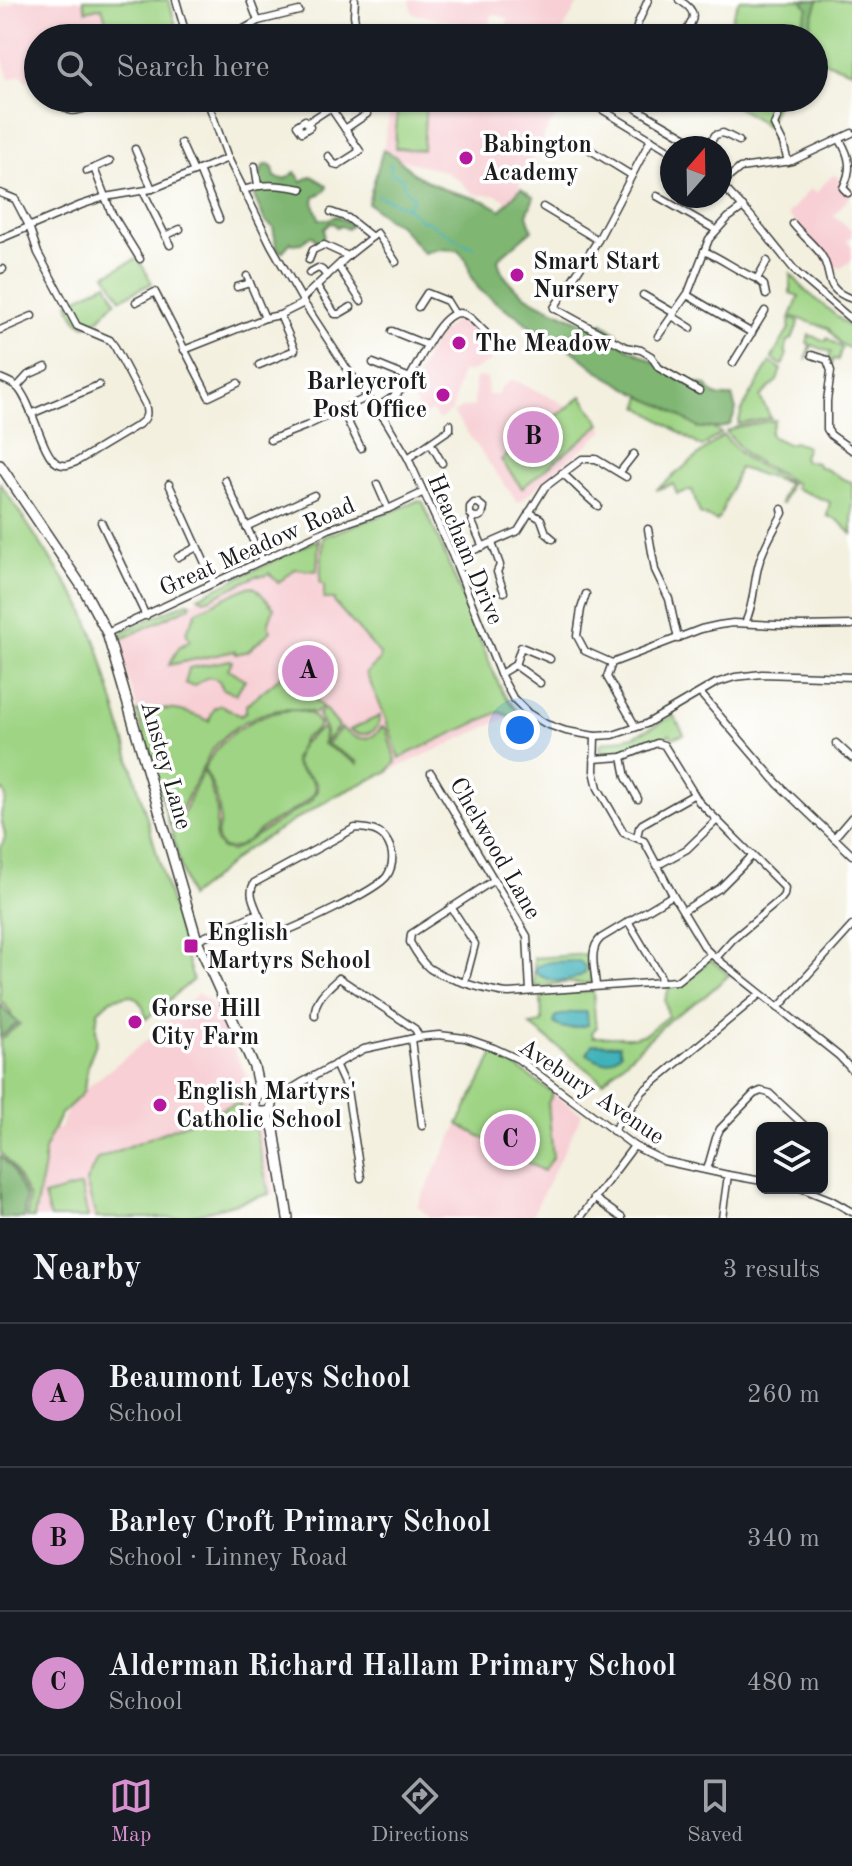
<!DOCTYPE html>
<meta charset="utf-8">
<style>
:root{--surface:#171b24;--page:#20242c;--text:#f1f3f6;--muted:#9ea1a6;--line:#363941;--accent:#d690ce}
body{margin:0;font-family:"Old Standard TT",serif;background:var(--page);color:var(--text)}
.controls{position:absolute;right:24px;bottom:24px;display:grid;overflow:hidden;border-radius:12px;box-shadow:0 2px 6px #0004}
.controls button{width:72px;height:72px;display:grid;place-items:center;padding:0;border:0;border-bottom:2px solid var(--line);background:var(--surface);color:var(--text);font:40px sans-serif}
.compass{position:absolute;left:660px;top:136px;width:72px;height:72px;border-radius:50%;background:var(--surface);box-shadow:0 2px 6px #0004;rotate:20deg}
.you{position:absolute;left:520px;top:730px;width:28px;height:28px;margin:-20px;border:6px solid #fff;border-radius:50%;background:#1a73e8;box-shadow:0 0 0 12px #1a73e833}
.badge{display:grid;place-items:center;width:52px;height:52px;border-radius:50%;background:var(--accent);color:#111;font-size:26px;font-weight:700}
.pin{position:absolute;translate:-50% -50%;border:4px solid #fff;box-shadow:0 2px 8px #0006}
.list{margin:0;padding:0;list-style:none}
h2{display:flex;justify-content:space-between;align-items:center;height:104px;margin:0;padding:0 32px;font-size:34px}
h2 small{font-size:26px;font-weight:400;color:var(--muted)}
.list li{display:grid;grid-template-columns:52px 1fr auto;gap:24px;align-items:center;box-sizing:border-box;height:144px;padding:0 32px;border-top:2px solid var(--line)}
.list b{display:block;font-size:30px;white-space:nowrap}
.list p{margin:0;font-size:26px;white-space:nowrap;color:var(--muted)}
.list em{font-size:26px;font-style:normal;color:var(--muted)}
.icon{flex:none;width:44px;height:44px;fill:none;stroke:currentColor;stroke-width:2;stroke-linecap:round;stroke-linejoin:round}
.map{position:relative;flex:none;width:852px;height:1218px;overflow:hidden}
.search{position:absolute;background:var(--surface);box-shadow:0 2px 6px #0004;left:24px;right:24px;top:24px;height:88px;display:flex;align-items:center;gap:20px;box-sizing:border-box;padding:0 28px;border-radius:44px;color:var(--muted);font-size:30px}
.sheet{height:536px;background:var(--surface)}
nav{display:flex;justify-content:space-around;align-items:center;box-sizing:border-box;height:112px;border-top:2px solid var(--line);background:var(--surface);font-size:22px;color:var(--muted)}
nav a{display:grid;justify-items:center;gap:4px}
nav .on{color:var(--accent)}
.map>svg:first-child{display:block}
.built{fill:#f7cfd4}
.green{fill:#9fd484;stroke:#5e7850;stroke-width:2}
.forest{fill:#7fb672;stroke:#4e6947;stroke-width:2}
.water{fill:#41b2b9;stroke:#2e676a;stroke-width:2}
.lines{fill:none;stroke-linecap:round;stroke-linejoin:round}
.stream{stroke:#41b2b9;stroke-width:2}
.street-casing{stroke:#3c3c39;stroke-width:9}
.secondary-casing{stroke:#3c3c39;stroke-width:12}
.street{stroke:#fff;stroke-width:6}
.secondary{stroke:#fff;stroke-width:9}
.poi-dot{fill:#b5179e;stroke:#fff;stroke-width:3}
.labels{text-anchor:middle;stroke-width:7;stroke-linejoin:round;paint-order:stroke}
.poi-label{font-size:24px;font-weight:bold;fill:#1c1c1c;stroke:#fff;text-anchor:start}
.street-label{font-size:24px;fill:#1c1c1c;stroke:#fff}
</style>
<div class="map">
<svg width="852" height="1218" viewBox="0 0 852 1218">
<rect width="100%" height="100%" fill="#fff"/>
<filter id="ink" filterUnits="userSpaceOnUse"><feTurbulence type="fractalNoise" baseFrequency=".0125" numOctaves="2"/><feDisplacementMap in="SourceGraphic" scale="16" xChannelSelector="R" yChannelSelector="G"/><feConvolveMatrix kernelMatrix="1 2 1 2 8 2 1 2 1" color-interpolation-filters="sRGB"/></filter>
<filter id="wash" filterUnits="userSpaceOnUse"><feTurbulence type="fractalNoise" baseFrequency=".006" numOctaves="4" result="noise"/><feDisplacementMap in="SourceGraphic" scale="32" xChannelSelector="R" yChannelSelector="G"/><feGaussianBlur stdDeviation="1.8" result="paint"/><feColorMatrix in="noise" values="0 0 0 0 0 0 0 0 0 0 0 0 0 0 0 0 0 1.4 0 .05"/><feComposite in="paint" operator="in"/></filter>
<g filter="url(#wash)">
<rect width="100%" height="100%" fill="#f3f0df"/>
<g class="built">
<path d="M14 0H167L177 30 173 36 167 38H38V77L25 81 22 75 9 79 0 50V8L14 3Z"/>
<path d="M409 0H580L559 38H501L488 32 490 26 504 32 508 19 493 14 486 32 457 22 413 14Z"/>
<path d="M388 98H568L547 130 519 185 514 210 507 206 504 199 496 195H479L473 193 456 178 443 171 402 160 383 149 389 118Z"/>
<path d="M835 175 852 189V194L834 215 852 231V238L850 237 847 241 852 246V260L841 268 828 264 788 214 810 189 817 192 831 176Z"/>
<path d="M458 318H463L469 323 466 326 484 343 479 348 492 361 470 372H461L452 411 439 420 432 411 424 416 406 391 415 380 433 342 439 334Z"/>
<path d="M475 377 487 378 488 395H499V389L512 379 591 417 605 430 518 503 453 413 461 408 474 406Z"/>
<path d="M323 541 473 632 510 716 333 797 244 851 206 884 189 897 117 637Z"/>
<path d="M198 993 208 1000 212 1005 249 1081 251 1088 248 1109 251 1114 260 1122 263 1130 269 1155 274 1193 190 1218H27L52 1128 59 1130 66 1113 85 1089 151 1037Z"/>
<path d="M495 1052 582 1114 531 1218H431L417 1206Z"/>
</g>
<g class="green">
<path d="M83 0H169L177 30 173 36 167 38H111L102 7 86 11Z"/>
<path d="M739 0H852V71L814 58V38H724Z"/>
<path d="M398 98 426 100 423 150 395 148Z"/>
<path d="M723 98H779L767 126Z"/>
<path d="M138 258 152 283 121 299 106 274Z"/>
<path d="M790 273 805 290 852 329V349C837 344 837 339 828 328L791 316 799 296 790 293Z"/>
<path d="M107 283 116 301 99 319 86 326C75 322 72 312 68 303Z"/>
<path d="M790 318 799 321 792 339 788 341 785 351 787 354 783 365H781L772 358 789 329Z"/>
<path d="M809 335 826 341 827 338 842 348 838 360 834 359 832 364 829 357 831 352 812 345 806 360 810 344 807 343Z"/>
<path d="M770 362 781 369 777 381 760 397 771 418 738 424 742 410Z"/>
<path d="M582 396 601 424 522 488 501 460Z"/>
<path d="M642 396 666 407 699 428H712L721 433 702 447 639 406Z"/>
<path d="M775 420 770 433 772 437 787 444 794 442 807 447 803 457 805 461 817 463 818 466C832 470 838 479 852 482V534L839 521 827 516 830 502 794 488 796 484 782 475 748 457 726 432 737 427Z"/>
<path d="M723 435 746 459 790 483 782 504 780 503 787 483 739 468 720 517 717 521 700 514 692 490 677 494 673 484 656 490Z"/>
<path d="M0 483 82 606 98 647 193 980 146 1019 145 1013 142 1005 136 998 129 995 111 999 98 1011 96 1027 97 1040 87 1067 84 1090 80 1096 60 1115 44 1150V1165L34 1218H27L29 1198 13 1167 0 1152V1040L20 1024 11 1017V1012L0 1000V848C10 833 2 832 1 817 0 803 13 802 0 787Z"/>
<path d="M417 501 423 502 496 678 503 693 518 712 509 716 499 712 399 758 384 714 366 673 379 661 380 654 334 602V599H324V584L320 583 323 541V537C354 524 387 515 417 501Z"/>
<path d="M319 539 317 571 295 569 278 583 269 573 264 576H256L211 598 204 600 198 597Z"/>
<path d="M250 586 256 588 274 608 268 625 271 631 248 651 236 654 235 651 169 665 179 647 190 641 186 632 197 611Z"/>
<path d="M187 602 191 603 189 607 122 639 117 637 119 633Z"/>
<path d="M230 660 232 661 228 669 245 679 236 694 223 689 219 681C208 673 203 680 194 686L185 684 189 668Z"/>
<path d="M290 669 322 707 315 713C277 700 233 721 210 753L182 808 177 821 170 827 137 712C168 707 180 708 209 721L214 708 221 705 241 716 246 711V705Z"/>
<path d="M324 708 339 726 325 743 326 731 318 715Z"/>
<path d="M297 710 311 714 320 724 316 730 304 738 294 759C297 778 316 772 315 792 302 810 276 817 259 831 251 839 225 860 218 841 215 835 219 828 220 822 220 805 213 783 204 769 222 734 257 711 297 710Z"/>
<path d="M380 716 378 726C370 736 360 736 349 730Z"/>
<path d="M674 716 684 734 680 736 679 735 673 738 670 734C650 746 626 754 602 756L600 746 602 743 634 736Z"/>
<path d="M382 727 386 728 396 762 387 772 333 797 244 851 206 884 189 897 171 830 179 823 203 771 209 781 217 811 215 840 222 849 232 851 308 803C330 782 308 779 296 764 296 743 308 739 322 728L324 733 323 744 358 764V762L327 744 341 728C355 740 370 744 382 727Z"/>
<path d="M589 954 592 983C582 985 573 982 563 983 552 984 544 987 534 986V958Z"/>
<path d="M710 959 729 975 704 997 669 1020 603 1082 530 1025 542 1023 541 995 593 991 595 1020 597 1027 592 1032 593 1037H635L645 1034 668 1016 665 1000 670 985C687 984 699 972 710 959Z"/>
<path d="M495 1052 553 1093 548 1103 553 1158 543 1171 458 1124Z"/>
<path d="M239 1102 245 1121 255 1128 269 1194 183 1218H96L86 1182 97 1159Z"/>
<path d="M81 1186 88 1218H50L44 1196Z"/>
</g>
<g class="forest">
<path d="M802 0H818L806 38H796L808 8Z"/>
<path d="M383 149 395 156 414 174 443 189 485 201 501 210 521 188 534 197 527 215 532 230 498 259C503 296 562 313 592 326L603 323 617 333 623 345 693 383 706 385C713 396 719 399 732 396L736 410 730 425 720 428H699L666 407 647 399 601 373 573 351 533 329 519 317 497 303 479 289 471 277 467 261 458 250 438 249 424 253 398 224 387 219 368 203Z"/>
<path d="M268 164 273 168 275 177C284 181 288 178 295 172L302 181 312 176C317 180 323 182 327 186L326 190 315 197C312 208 318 210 319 219H330L336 216 351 225 347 229 342 226 336 227 335 224 330 223 324 229V236L320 242 316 241 313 236H311L301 243 293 244 291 242 282 252 277 249 273 227 265 221 254 196 263 166Z"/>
<path d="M0 1005 18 1023 0 1037Z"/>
<path d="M0 1156 11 1167 26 1198 24 1218H0Z"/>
</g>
<g class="water">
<path d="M579 961 585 966V973C569 984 550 984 535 972L537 966 550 962Z"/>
<path d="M574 1012H587L588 1025C576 1027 564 1032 554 1023L556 1016Z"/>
<path d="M592 1044 619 1045 621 1053C604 1066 604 1064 587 1054Z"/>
</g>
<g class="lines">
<g class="stream">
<path d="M390 163 392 174 401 177 406 191 414 196 407 208"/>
<path d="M378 195 407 208 422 221H427L464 244 474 247"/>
</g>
</g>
</g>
<g filter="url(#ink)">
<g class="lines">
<g class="street-casing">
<g id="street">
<path d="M176 0 187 38"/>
<path d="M250 0 258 21 299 11"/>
<path d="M355 0 354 15 357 33"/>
<path d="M679 0C701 13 693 20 682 38"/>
<path d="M228 38 258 21"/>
<path d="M338 38C376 27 418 28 457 38"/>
<path d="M634 38 638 23 648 0"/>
<path d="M56 98C70 117 76 111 96 105"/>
<path d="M210 98V108L228 158 271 245 304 303 347 369 386 421 408 458 454 559 500 674 513 698 528 713 546 724 566 731 595 736 613 735 646 724 716 683 735 677 762 674 852 677"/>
<path d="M279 98 281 101 286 98"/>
<path d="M324 98 360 151 338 165 334 164 328 156"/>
<path d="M583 98 672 152"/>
<path d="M625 98 637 109 699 145H709L715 135 723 133 739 141"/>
<path d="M786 98 774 125 783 143 788 162"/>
<path d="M607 112 615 98"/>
<path d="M307 123 305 120 297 125 302 132 310 127 307 123 330 108"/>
<path d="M345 129 367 114"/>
<path d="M651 139 598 240 554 308 614 341 626 347 641 350 651 356 659 368 699 391"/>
<path d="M840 140C851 158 852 170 843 188L848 193"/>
<path d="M181 143 194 172"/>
<path d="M579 143 631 175"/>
<path d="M135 149 152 189"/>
<path d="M255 166 258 185"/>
<path d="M94 168 110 161"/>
<path d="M199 170 219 219"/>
<path d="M87 171 94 168 111 212 140 259"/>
<path d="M720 183 750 215 797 273 852 320"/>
<path d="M721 184 740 168 792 161 852 133"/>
<path d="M243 190C264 183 281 185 302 189"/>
<path d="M143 191 170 245"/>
<path d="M0 193 15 199 29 226 38 253 77 326 110 340 115 347 145 404C148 414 147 419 138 425L76 462C69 465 64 467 57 463 42 455 32 401 17 387 13 383 5 380 0 378"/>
<path d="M657 196 716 230"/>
<path d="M543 207 598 240"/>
<path d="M331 212 348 218 372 237"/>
<path d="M793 224C801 234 812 243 820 253 835 273 820 288 852 299"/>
<path d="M165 236 180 229"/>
<path d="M0 239 81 205 105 197 152 189 228 158"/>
<path d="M704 251C723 259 737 271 757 279"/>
<path d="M309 260 313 250 324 245 348 256"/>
<path d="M338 266 361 301"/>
<path d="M0 270 3 269"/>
<path d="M309 273 318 268 322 270 327 276"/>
<path d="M247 276 265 318"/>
<path d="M317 286 335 314H339L351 307"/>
<path d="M237 287 250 283"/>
<path d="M643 295 674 313"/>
<path d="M687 295 752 333"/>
<path d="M766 295 764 285 757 279 767 261"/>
<path d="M302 299 348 256 377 233 396 262"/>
<path d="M136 302 155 292 209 397 238 383"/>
<path d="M418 307 427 293 447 301 455 314"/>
<path d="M672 316 691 328"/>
<path d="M0 330 32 316"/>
<path d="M392 331 427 345"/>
<path d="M658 336 688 293 709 239 728 218 743 207"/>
<path d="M184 350 265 318 280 315 304 303"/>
<path d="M812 355 827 360 831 371 827 401V429L831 435 852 450"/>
<path d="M373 363 410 378"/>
<path d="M733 363 765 311"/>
<path d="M259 365 295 350 280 315"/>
<path d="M17 387 28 375 46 367"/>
<path d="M376 408C385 402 395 397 402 389 416 373 436 314 459 313 469 313 478 326 485 332"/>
<path d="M342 410 361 448"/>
<path d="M31 414 99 385"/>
<path d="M270 440 306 426 368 397"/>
<path d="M431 444 442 463"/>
<path d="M408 458 450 429V424"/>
<path d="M620 472 634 454"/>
<path d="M562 473C575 484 585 496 598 506"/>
<path d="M225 480 262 560"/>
<path d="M169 484 214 583"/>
<path d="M377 484 388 509"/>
<path d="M483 507 478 503H474L470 507V514C474 518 478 518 482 515L484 508"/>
<path d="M529 512 541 519 546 533 553 539"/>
<path d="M474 517 472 522 483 547"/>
<path d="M101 522 146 616"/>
<path d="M246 527 314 495"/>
<path d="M648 529 655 570 669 599 678 639"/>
<path d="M492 543 500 565 497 572 504 592"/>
<path d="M178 557 197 547"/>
<path d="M454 559 518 531 545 487 582 459H596L626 477"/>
<path d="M586 594 581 609 577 636 585 651 612 663"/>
<path d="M745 623C755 603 753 581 760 560 765 544 775 528 783 513L782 509"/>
<path d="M107 633 329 529 388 509 422 493"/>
<path d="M515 665 540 683"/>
<path d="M500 674 515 665 521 647 550 659"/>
<path d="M701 694 778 784 852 855"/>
<path d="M636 727 607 677 612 663 701 629 719 625 733 623 800 626 852 625"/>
<path d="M595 736 594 771 598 788 624 833 644 841 673 895 705 948 711 954 839 1056 852 1070"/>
<path d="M836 743 852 758"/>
<path d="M622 757 626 777 638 799"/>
<path d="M594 759 622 757 657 743 664 745 699 802 785 888 784 895 781 899 732 940 716 958"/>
<path d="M431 773 527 936 530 991"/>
<path d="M637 837 639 828 642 824 693 795"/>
<path d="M834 838 852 817"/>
<path d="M658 865 687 849 717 820"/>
<path d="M494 880 411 934 410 942C415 951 421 962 429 968 443 978 491 992 509 993L677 981 711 954"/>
<path d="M451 907 475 944 465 982"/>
<path d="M683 911 720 888 752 856"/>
<path d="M628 921 660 975 661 982"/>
<path d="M197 940 258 913C254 903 248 893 254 883L355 828C367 828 381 830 387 841 394 852 394 865 387 876 377 891 293 929 273 936L267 933 258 913"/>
<path d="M596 986C595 970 588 949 601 938L673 895"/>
<path d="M778 1008 852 926"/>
<path d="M315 1016C313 1000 328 988 339 978L415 1029 419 1037"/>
<path d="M411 1039 422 1126"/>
<path d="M335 1064 347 1090 361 1178"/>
<path d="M273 1100 301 1083 364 1049 419 1037 439 1035 465 1038 494 1048 518 1059 634 1146 664 1161 728 1175 762 1181"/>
<path d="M613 1131 643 1091 760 994"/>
<path d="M707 1170 716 1138 720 1129 754 1094 761 1091 769 1093 807 1128"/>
<path d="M801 1188 831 1200 852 1212"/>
<path d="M594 1198 622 1218"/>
<path d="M580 1218 634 1146"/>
<path d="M722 1218 728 1175"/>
</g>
</g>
<g class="secondary-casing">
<g id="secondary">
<path d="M0 465 83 588 107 633 197 940 254 1067 260 1094 254 1099V1107L258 1112H267"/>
<path d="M260 1094H267L273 1100 271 1110 267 1112"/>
<path d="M267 1112 274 1130 288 1218"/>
</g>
</g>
<use href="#street" class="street"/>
<use href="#secondary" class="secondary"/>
</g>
</g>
<g class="poi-dot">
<circle cx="466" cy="158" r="8"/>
<circle cx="517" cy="275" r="8"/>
<circle cx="459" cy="343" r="8"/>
<circle cx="443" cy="395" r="8"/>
<rect x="183" y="938" width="16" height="16" rx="4"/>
<circle cx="135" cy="1022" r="8"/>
<circle cx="160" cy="1105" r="8"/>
</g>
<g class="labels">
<g class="poi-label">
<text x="482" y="152">Babington<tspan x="482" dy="28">Academy</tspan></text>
<text x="533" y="269">Smart Start<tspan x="533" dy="28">Nursery</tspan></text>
<text x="475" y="351">The Meadow</text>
<text x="427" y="389" text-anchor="end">Barleycroft<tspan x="427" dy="28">Post Office</tspan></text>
<text x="207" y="940">English<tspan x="207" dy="28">Martyrs School</tspan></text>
<text x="151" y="1016">Gorse Hill<tspan x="151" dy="28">City Farm</tspan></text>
<text x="176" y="1099">English Martyrs'<tspan x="176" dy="28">Catholic School</tspan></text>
</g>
<g class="street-label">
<text transform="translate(257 546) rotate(-24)" y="8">Great Meadow Road</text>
<text transform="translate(466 549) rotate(67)" y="8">Heacham Drive</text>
<text transform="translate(167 765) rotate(74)" y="8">Anstey Lane</text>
<text transform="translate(496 848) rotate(60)" y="8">Chelwood Lane</text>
<text transform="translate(592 1091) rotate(34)" y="8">Avebury Avenue</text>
</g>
</g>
</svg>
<div class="controls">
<button><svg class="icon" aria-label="layers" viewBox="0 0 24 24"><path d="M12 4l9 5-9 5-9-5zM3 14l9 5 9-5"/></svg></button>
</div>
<svg class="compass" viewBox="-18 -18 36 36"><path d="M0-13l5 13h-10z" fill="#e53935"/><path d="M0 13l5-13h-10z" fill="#9ea1a6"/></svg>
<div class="you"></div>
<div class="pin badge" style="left:308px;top:671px">A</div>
<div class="pin badge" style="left:533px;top:437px">B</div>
<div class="pin badge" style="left:510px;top:1140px">C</div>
<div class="search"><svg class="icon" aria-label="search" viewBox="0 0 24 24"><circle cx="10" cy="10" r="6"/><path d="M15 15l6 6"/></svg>Search here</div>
</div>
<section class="sheet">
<h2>Nearby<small>3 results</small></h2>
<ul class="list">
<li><span class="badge">A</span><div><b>Beaumont Leys School</b><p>School</p></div><em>260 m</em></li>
<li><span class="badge">B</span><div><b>Barley Croft Primary School</b><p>School · Linney Road</p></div><em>340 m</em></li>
<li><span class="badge">C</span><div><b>Alderman Richard Hallam Primary School</b><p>School</p></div><em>480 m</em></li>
</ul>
</section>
<nav>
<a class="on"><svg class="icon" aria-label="map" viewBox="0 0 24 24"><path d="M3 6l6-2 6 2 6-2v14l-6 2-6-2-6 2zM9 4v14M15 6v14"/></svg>Map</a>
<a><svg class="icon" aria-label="directions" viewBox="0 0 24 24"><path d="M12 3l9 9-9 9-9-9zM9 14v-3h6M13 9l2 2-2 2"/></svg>Directions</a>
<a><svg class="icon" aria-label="saved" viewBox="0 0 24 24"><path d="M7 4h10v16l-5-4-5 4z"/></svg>Saved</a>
</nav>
